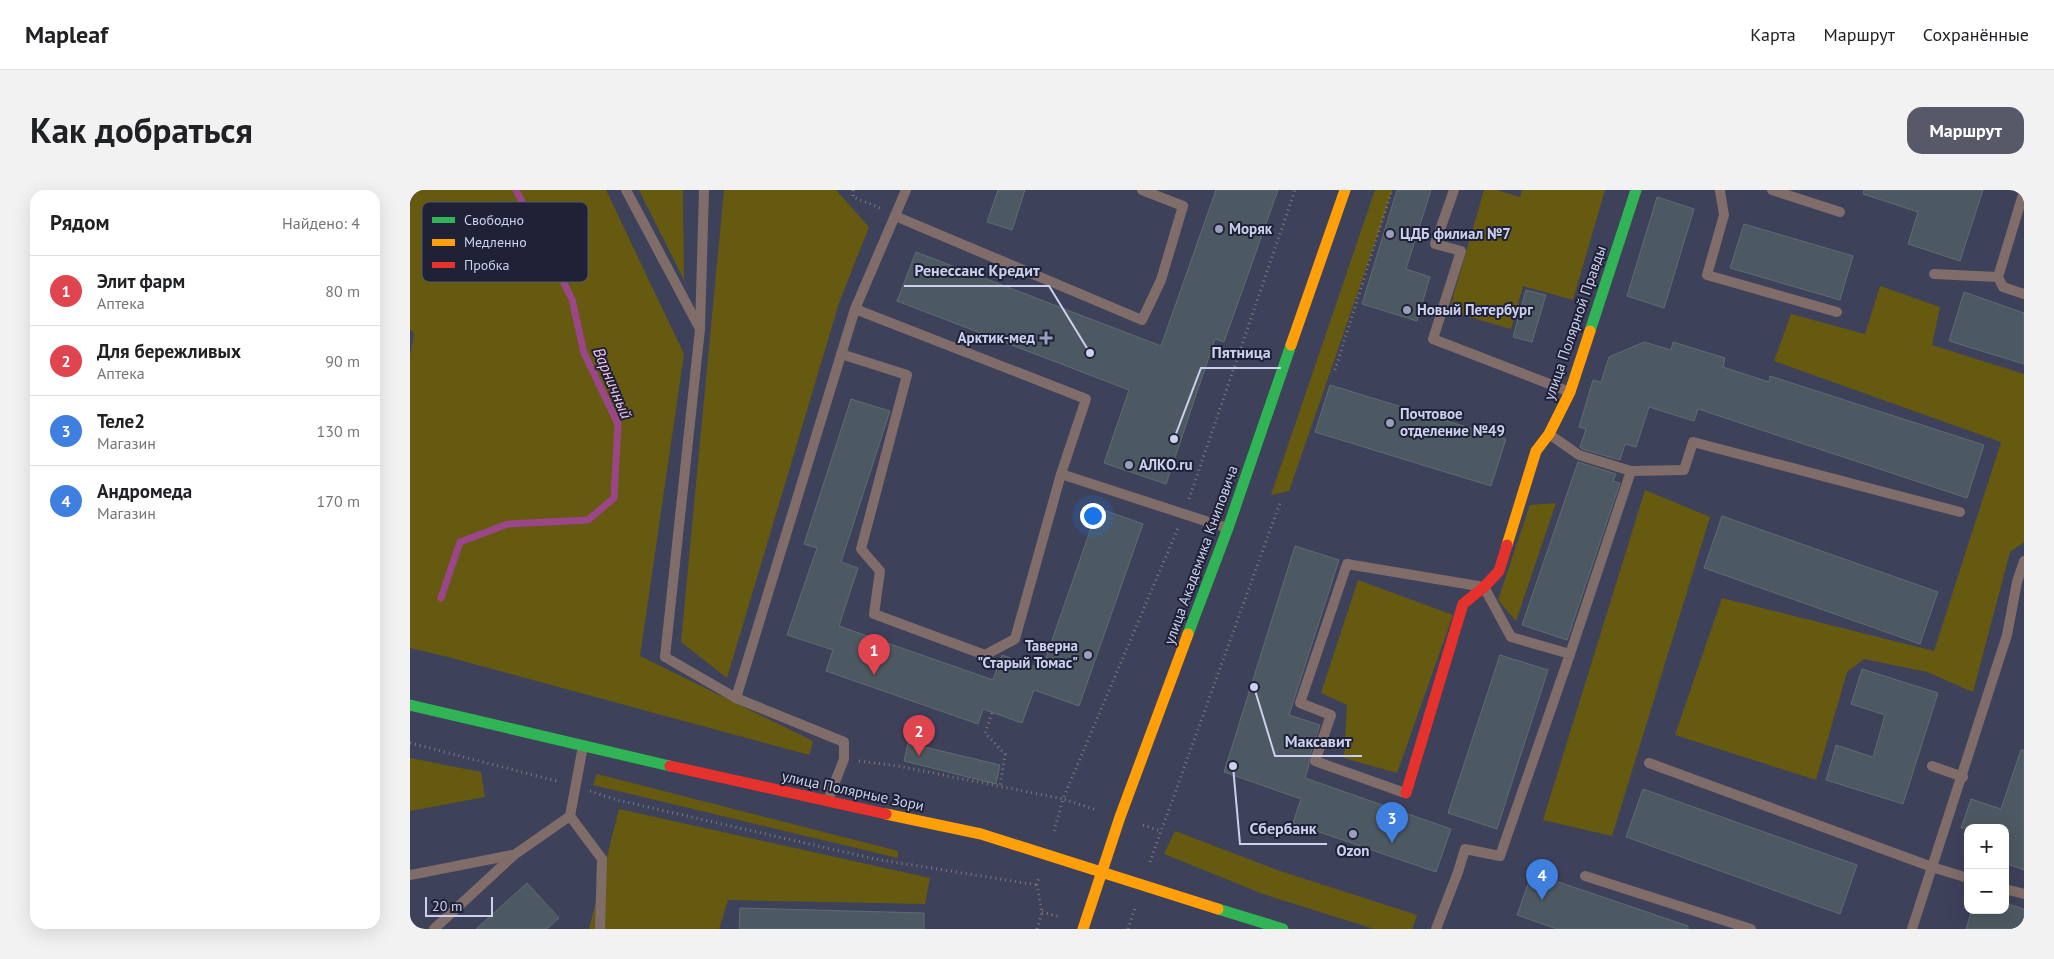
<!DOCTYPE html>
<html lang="ru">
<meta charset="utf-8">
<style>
:root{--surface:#fff;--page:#f2f2f2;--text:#202124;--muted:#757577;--line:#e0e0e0;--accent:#575968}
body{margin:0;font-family:"PT Sans",sans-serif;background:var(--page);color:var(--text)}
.controls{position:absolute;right:15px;bottom:15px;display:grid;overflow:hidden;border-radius:10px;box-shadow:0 5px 20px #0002}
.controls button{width:45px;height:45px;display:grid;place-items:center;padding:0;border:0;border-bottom:1px solid var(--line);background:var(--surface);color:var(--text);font:25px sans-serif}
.scale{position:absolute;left:15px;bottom:12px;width:68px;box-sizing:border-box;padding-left:5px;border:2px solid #ccd0ed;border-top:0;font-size:14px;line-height:18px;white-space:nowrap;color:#ccd0ed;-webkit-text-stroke:4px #1f2136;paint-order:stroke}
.you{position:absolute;left:682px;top:325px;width:18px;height:18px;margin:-12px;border:4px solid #fff;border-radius:50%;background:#1a73e8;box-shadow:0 0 0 8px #1a73e833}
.badge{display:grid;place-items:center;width:32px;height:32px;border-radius:50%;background:var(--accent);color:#fff;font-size:16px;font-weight:700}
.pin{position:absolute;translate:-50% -41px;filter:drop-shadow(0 1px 2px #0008)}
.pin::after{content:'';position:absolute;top:26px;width:18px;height:15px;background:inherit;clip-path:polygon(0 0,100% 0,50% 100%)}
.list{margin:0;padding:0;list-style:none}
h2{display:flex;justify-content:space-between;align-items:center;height:65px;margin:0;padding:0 20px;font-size:21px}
h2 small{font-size:16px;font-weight:400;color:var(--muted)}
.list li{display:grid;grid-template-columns:32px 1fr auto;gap:15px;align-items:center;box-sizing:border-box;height:70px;padding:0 20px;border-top:1px solid var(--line)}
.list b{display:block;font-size:19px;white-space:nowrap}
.list p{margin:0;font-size:16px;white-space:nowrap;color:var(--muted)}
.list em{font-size:16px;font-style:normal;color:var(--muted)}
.map{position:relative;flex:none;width:1614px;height:739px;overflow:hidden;border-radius:15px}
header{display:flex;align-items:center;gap:30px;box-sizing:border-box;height:70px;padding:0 25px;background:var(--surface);border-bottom:1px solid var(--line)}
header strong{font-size:24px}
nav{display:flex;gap:28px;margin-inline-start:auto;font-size:18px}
.intro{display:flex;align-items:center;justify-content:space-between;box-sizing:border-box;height:120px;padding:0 30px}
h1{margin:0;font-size:35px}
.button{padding:12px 22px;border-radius:15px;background:var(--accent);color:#fff;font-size:18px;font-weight:700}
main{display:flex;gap:30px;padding:0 30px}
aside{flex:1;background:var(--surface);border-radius:15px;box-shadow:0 5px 20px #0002}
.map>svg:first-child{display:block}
.green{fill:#665a10}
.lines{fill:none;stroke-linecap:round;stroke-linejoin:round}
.stream{stroke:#9a4688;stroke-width:7}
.building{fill:#4d5962;stroke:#5f6c71}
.path{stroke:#82777b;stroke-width:3;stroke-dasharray:1 4;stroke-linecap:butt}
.lane{stroke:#806c69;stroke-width:10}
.fast{stroke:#30b455;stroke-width:11}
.slow{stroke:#ff9f0a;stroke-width:11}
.jam{stroke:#e5322d;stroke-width:11}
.poi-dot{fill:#9a9eba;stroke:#1f2136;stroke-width:2}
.labels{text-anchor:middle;stroke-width:4;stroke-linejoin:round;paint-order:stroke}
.poi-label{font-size:15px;font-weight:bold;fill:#ccd0ed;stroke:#1f2136;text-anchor:start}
.street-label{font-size:15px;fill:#ccd0ed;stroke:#1f2136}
.water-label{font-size:16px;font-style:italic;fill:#f5c3e5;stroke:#1f2136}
.key{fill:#1f2136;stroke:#53566d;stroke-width:1}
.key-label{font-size:14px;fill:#ccd0ed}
.leader{fill:none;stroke:#ccd0ed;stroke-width:2}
.callout-dot{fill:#ccd0ed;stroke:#1f2136;stroke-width:2}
.callout-label{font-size:16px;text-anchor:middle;font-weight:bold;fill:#ccd0ed;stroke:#1f2136;stroke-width:4;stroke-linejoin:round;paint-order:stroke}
</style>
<header>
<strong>Mapleaf</strong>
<nav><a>Карта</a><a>Маршрут</a><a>Сохранённые</a></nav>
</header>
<div class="intro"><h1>Как добраться</h1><a class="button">Маршрут</a></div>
<main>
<aside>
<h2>Рядом<small>Найдено: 4</small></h2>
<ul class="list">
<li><span class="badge" style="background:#e0444e">1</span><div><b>Элит фарм</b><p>Аптека</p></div><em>80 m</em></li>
<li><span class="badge" style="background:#e0444e">2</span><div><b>Для бережливых</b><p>Аптека</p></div><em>90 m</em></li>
<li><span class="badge" style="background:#3f7fe0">3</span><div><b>Теле2</b><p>Магазин</p></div><em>130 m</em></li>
<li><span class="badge" style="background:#3f7fe0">4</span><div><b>Андромеда</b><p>Магазин</p></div><em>170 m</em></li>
</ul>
</aside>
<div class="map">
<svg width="1614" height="739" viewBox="0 0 1614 739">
<rect width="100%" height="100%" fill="#3e415a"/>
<g class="green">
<path d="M0 0H196L274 164 230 466 403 551 399 565 38 467 0 458V165L4 144 0 139Z"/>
<path d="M229 0H273L274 90Z"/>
<path d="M314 0H426L459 37 429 113 317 488 271 452Z"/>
<path d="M965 0H982L970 38 879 301 861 305Z"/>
<path d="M1074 0H1087L1110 7 1112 0H1195L1163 110 1113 96 1101 139 1039 121Z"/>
<path d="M1470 96 1530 117 1522 155 1614 184V352L1600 362 1563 502 1517 482 1454 469 1437 482 1406 590 1265 545 1312 408 1524 461 1591 252 1364 171 1381 124 1455 144Z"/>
<path d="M1235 300 1300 327 1202 646 1133 630Z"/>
<path d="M1146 313 1106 431 1088 410 1120 315Z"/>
<path d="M948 390 1043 425 987 583 934 568 937 515 911 503Z"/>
<path d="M0 568 71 582 75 607 0 621Z"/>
<path d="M187 584 488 661V668L183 595Z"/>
<path d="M209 619 520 688 515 714 318 710 309 739H179Z"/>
<path d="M765 641 867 680 1007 725 1002 739H964L853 704 754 664Z"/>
</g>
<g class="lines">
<path class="stream" d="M31 408 50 352 98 334 178 330 204 308 208 234 174 163 162 109 106 0"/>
</g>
<g class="building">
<path d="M588 0H615L602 40 577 32Z"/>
<path d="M806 0H868L814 152 805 149 756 294 694 273 719 200 487 111 506 62 751 156Z"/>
<path d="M987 0H1021L996 79 1020 87 1007 131 952 114Z"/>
<path d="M1454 0H1573L1550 71 1498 54 1508 22 1453 4Z"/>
<path d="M1247 7 1284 19 1254 118 1217 106Z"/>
<path d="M1334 34 1443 66 1430 110 1320 78Z"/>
<path d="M1116 100 1136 105 1122 152 1103 147Z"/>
<path d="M1554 102 1614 123V174L1539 151Z"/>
<path d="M1234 152 1261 160 1263 152 1315 168 1313 177 1359 192 1360 186 1574 255 1557 308 1288 219 1284 231 1239 217 1226 257 1215 254 1210 270 1172 259 1170 257 1176 239 1169 237 1183 190 1191 192 1199 167Z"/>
<path d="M920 195 1096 249 1081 296 905 242Z"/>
<path d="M441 209 480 221 431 372 448 378 429 436 583 490 592 465 632 479 688 318 733 334 669 516 624 500 612 533 573 519 568 534 416 481 423 460 377 445 407 358 394 354Z"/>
<path d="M1168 272 1206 284 1203 291 1210 293 1157 450 1112 435Z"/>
<path d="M1312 326 1528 402 1510 454 1294 378Z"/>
<path d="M885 356 929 370 879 525 910 535 899 569V575L895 588 1041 639 1026 682 883 633 891 609 814 582Z"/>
<path d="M1090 465 1138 480 1087 639 1038 623Z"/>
<path d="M1452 479 1528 503 1493 614 1416 590 1426 555 1463 567 1475 525 1441 514Z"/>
<path d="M498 553 590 575 586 594 494 571Z"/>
<path d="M1611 560H1614V680L1595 673V638H1551L1561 609 1591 619Z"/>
<path d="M1233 599 1447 675 1430 724 1216 647Z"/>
<path d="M1122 683 1278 736V739H1147L1107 725Z"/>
<path d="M117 693 149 728 137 739H66Z"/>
<path d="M1595 713 1614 719V727L1610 739H1556L1562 720H1595Z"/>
<path d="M330 718 514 723V739H329Z"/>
</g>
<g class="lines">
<g class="path">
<path d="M443 0V7L470 18"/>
<path d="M925 180 982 0"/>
<path d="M779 309 885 0"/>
<path d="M582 523 575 543 595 564 590 597"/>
<path d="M0 553 150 592"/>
<path d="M449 571 488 576 653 609 768 338"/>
<path d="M180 601 207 610 465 669 627 695"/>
<path d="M733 635 751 641"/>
<path d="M644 641 653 609 687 620"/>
<path d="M740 672 871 310"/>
<path d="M632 722 650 727"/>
<path d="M627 739 632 722 627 695 629 687"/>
<path d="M718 739 725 718"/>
</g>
<g class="lane">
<path d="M216 0 290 139 255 467 326 508"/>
<path d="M1044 0 1025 54 1051 61 1023 149 1160 202"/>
<path d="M1362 0 1430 22"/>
<path d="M1310 1 1314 25 1297 85 1427 122"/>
<path d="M1614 1 1588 87 1593 97 1614 104"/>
<path d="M485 26 732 130 751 90 773 16 732 0"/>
<path d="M1524 84 1588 87"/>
<path d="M290 138 294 0"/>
<path d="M431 164 497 185 451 359 470 381 464 424 575 465 605 449 651 284 676 209 445 119"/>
<path d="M1139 244 1169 265 1221 281 1274 280 1283 252 1550 322"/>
<path d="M651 284 817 338"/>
<path d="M1160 464 1221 281"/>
<path d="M1239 573 1522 677 1558 688"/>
<path d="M1522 576 1553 587"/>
<path d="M995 603 905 571 921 525 890 513 937 374 1074 397 1101 447 1160 464 1090 666 1055 659 1048 682 1026 739"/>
<path d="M418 610 434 569V552L326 508 445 119 496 0"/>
<path d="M160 626 192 669 190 739"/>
<path d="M0 685 102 665"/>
<path d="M1175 686 1341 739"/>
<path d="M1595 699 1614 704"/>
<path d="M24 739 104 665 160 626 173 556"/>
<path d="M1502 739 1597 445 1607 392 1614 371"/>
</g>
<g class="fast">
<path d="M1180 141 1226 0"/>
<path d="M778 444 818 338 881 155"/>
<path d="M0 515 260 576"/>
<path d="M808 719 873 739"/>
</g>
<g class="slow">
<path d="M881 155 935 0"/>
<path d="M1097 355 1126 261 1139 244 1160 202 1180 141"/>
<path d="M476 624 571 644 808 719"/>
<path d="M673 739 710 627 778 444"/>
</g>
<g class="jam">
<path d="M260 576 476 624"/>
<path d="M996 603 1053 414 1074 397 1089 381 1097 355"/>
</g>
</g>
<g class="poi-dot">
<circle cx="809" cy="39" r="5"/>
<circle cx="980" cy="44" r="5"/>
<circle cx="997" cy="120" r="5"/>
<path d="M633.5 140.5h5v5h5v5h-5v5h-5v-5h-5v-5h5z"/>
<circle cx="980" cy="233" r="5"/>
<circle cx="719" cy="275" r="5"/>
<circle cx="678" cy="465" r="5"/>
<circle cx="943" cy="644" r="5"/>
</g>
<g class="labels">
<g class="poi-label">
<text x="819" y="44">Моряк</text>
<text x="990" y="49">ЦДБ филиал №7</text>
<text x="1007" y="125">Новый Петербург</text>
<text x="625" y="153" text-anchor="end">Арктик-мед</text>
<text x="990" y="229">Почтовое<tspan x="990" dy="17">отделение №49</tspan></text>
<text x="729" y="280">АЛКО.ru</text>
<text x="668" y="461" text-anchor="end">Таверна<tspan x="668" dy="17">"Старый Томас"</tspan></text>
<text x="943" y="666" text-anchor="middle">Ozon</text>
</g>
<g class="street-label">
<text transform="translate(1165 133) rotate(-71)" y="5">улица Полярной Правды</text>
<text transform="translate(791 365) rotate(-70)" y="5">улица Академика Книповича</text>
<text transform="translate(443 601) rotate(12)" y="5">улица Полярные Зори</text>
</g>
<g class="water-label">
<text transform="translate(203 193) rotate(67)" y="6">Варничный</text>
</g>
</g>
<rect x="12" y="12" width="166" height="80" rx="8" class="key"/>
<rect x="22" y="27" width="23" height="6" fill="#30b455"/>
<rect x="22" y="49" width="23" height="7" fill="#ff9f0a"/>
<rect x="22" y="72" width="23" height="6" fill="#e5322d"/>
<g class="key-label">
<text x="54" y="35">Свободно</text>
<text x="54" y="57">Медленно</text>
<text x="54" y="80">Пробка</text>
</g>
<path class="leader" d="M680 163L639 96H494M764 249L791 178H871M844 497L865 566H952M823 576L830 654H917"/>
<g class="callout-dot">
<circle cx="680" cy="163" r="5"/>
<circle cx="764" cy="249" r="5"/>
<circle cx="844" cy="497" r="5"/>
<circle cx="823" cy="576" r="5"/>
</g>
<g class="callout-label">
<text x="567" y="86">Ренессанс Кредит</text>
<text x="831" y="168">Пятница</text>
<text x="908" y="557">Максавит</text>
<text x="873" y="644">Сбербанк</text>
</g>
</svg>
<div class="controls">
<button>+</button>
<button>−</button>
</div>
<div class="scale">20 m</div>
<div class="you"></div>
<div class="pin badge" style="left:464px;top:485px;background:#e0444e">1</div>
<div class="pin badge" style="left:509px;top:566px;background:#e0444e">2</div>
<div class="pin badge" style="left:982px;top:653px;background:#3f7fe0">3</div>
<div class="pin badge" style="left:1132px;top:710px;background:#3f7fe0">4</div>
</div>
</main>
